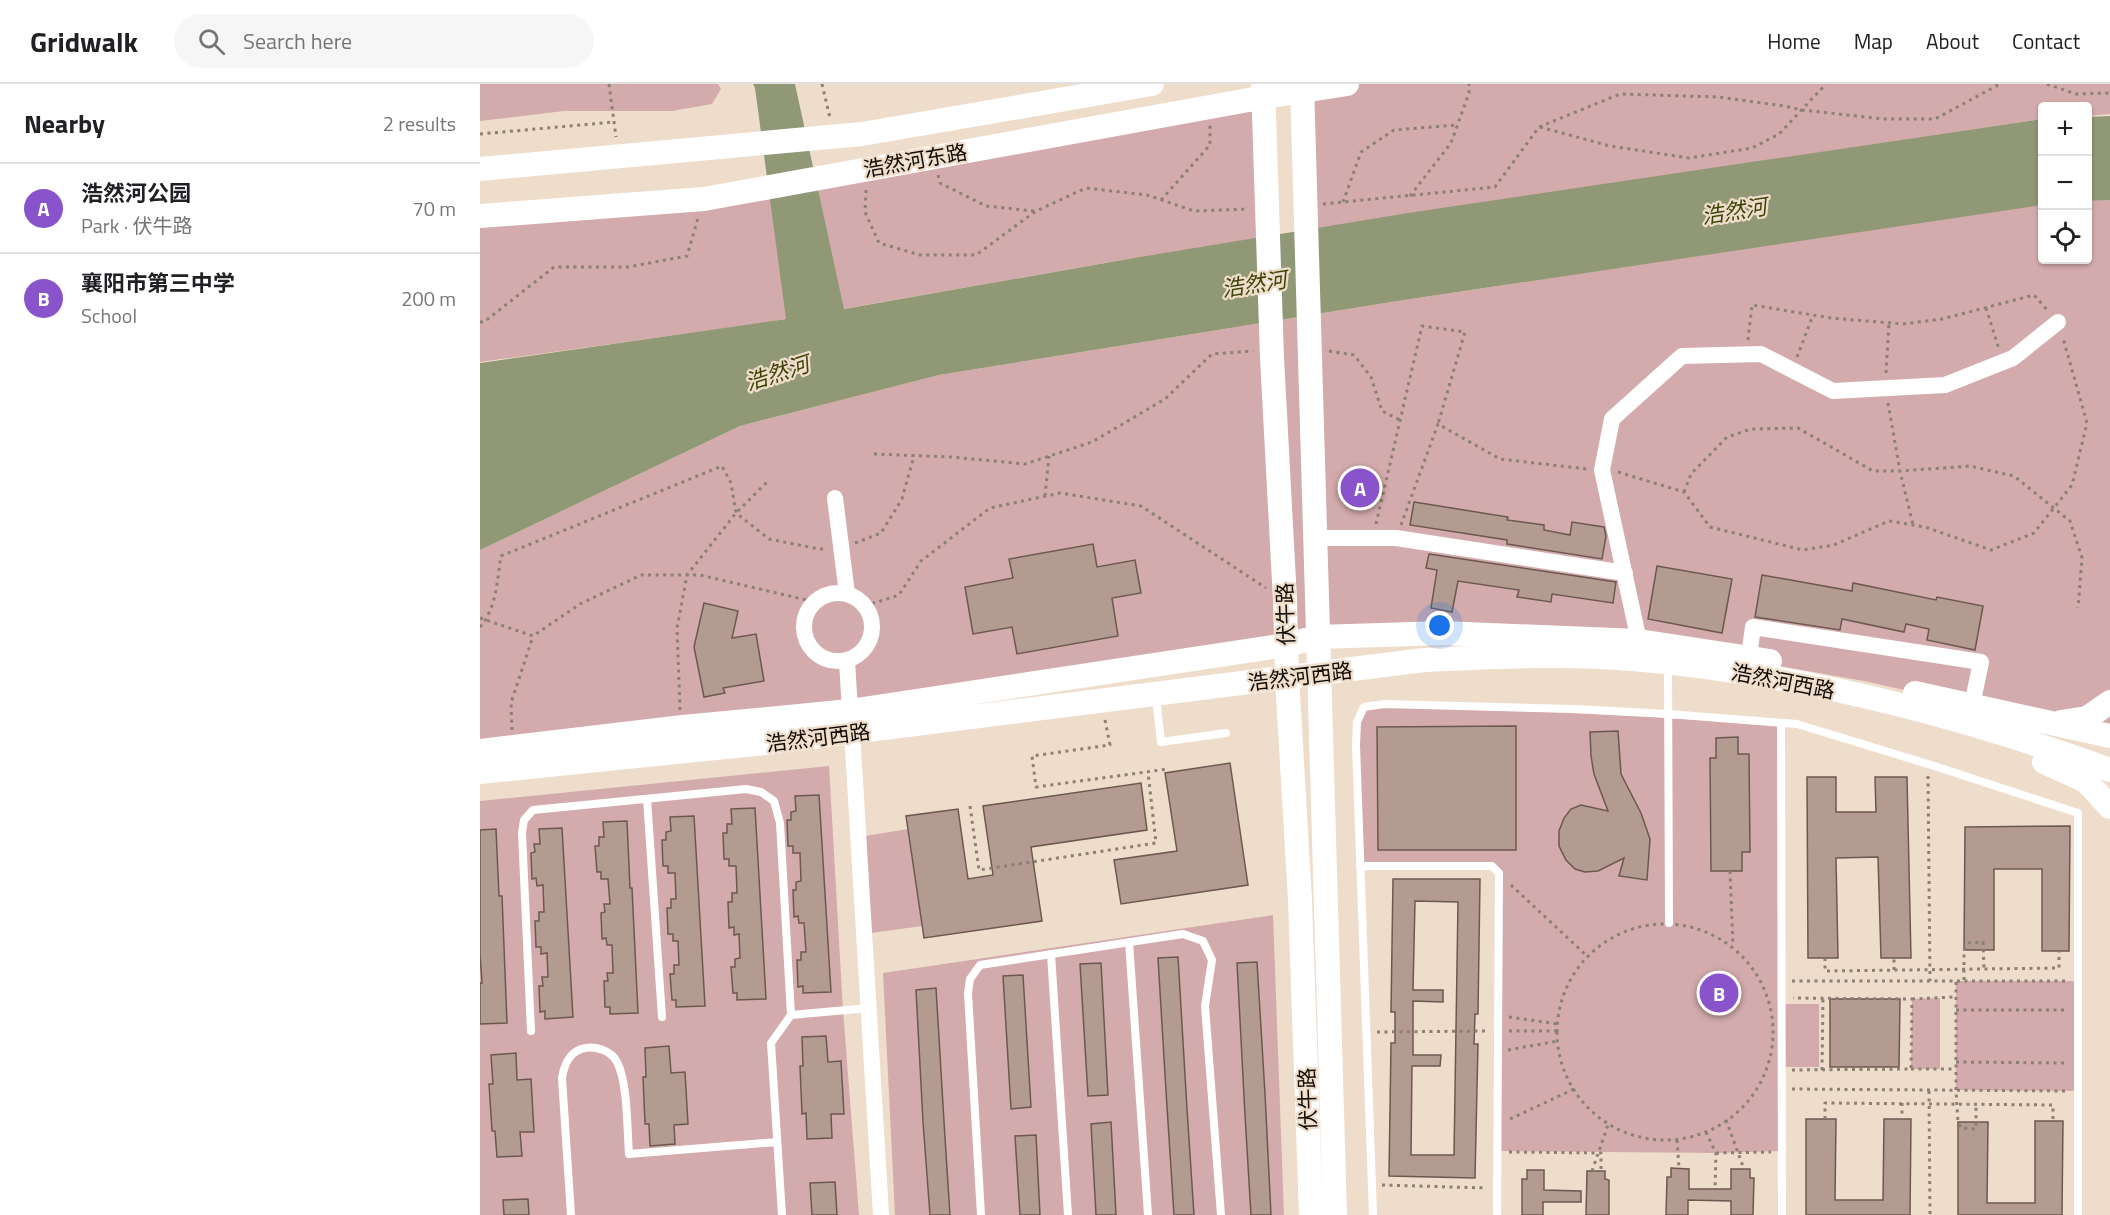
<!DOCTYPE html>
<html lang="en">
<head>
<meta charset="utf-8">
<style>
	body { margin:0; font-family:"Titillium Web","Noto Sans SC",sans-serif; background:#f6f6f6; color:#202124 }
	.controls { position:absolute; right:18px; top:18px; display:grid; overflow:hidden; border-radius:6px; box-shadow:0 2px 4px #0004 }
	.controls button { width:54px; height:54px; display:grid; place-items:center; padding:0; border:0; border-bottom:2px solid #e0e0e0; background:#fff; color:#202124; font:30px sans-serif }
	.you { position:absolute; left:960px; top:542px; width:21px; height:21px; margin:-15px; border:4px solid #fff; border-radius:50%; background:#1a73e8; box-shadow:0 0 0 9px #1a73e833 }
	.badge { display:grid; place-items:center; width:39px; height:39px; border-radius:50%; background:#8853cb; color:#fff; font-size:20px; font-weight:700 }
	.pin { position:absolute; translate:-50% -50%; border:3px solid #fff; box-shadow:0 2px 6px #0006 }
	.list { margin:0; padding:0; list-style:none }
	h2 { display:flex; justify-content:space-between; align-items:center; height:78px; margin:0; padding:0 24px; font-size:26px }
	h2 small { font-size:20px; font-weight:400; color:#757577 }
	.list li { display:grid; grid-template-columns:39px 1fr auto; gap:18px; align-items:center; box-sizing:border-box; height:90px; padding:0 24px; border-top:2px solid #e0e0e0 }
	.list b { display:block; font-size:22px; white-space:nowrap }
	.list p { margin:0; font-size:20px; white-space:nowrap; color:#757577 }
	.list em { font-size:20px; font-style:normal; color:#757577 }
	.icon { flex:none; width:33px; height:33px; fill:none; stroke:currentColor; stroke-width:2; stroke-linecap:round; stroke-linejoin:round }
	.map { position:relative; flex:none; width:1630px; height:1131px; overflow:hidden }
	header { display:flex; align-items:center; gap:36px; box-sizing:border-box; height:84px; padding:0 30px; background:#fff; border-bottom:2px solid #e0e0e0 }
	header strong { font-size:28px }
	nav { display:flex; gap:33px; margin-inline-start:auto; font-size:21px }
	.search { width:420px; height:54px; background:#f6f6f6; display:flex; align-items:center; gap:15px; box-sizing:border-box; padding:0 21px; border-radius:33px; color:#757577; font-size:22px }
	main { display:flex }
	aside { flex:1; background:#fff }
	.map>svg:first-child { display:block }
	.green { fill:#d3abac }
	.water { fill:#919875 }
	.building { fill:#b39b92; stroke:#6d584f; stroke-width:1.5; fill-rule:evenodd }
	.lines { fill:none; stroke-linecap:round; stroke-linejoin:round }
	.path { stroke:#8c7f73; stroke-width:3; stroke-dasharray:3 4.5; stroke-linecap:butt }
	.lane { stroke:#fff; stroke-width:8 }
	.street { stroke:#fff; stroke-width:16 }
	.secondary { stroke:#fff; stroke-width:24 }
	.labels { text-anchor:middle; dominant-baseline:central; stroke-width:4.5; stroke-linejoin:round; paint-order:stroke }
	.street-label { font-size:21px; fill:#100b05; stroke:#efddcb }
	.water-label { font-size:22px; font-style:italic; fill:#3d4407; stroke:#efddcb }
</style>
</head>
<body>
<header>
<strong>Gridwalk</strong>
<div class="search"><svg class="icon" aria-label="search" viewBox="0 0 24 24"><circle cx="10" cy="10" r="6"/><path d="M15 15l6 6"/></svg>Search here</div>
<nav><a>Home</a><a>Map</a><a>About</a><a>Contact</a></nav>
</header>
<main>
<aside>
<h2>Nearby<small>2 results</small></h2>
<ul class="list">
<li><span class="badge">A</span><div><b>浩然河公园</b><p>Park · 伏牛路</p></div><em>70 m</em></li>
<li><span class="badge">B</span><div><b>襄阳市第三中学</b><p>School</p></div><em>200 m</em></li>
</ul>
</aside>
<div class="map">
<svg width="1630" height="1131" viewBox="0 0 1630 1131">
	<rect width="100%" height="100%" fill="#efddcb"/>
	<!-- green -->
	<path class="green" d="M 0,0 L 238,0 L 241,5 L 232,20 L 192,27 L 84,27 L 0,37 Z
		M 867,0 L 1630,0 L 1630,30 L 1608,32 L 1608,22 L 1562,22 L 1562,35 L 827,146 L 823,7 Z
		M 785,13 L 789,156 L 648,175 L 282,239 L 0,278 L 0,130 L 224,115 Z
		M 1630,116 L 1630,652 L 1384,597 L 1159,557 L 962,549 L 0,667 L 0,466 L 260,342 L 459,291 L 924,216 L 1542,123 L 1562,121 L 1562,176 L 1608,176 L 1608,117 Z
		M 904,620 L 1301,639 L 1302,920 L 1339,920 L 1339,983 L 1302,983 L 1302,1067 L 1236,1069 L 1017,1067 L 1019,789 L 1012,782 L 880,782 L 876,661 L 884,623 Z
		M 349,682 L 363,926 L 379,1131 L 0,1131 L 0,717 Z
		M 428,745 L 442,842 L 384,850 L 379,753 Z
		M 793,831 L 804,1131 L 415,1131 L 403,889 Z
		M 1476,897 L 1598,897 L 1598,1007 L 1476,1006 Z
		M 1460,914 L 1460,985 L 1431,985 L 1432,915 Z"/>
	<!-- water -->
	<path class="water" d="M 273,0 L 315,0 L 364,225 L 648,175 L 928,129 L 1562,35 L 1562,121 L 924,216 L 459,291 L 260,342 L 0,466 L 0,279 L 306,235 L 275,4 Z
		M 1630,32 L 1630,116 L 1608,117 L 1608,33 Z"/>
	<!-- building -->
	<path class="building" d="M 934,418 L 1028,433 L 1027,436 L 1064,441 L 1064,446 L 1090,451 L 1092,438 L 1124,443 L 1126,452 L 1122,475 L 1027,460 L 1027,456 L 930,441 Z
		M 613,460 L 617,483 L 655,476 L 661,509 L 632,514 L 638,552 L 537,570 L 532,543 L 493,550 L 485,503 L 533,494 L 529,475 Z
		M 949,470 L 1136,498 L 1133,519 L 1072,510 L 1071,518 L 1037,513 L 1039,506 L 978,497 L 972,528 L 951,524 L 957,486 L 946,484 Z
		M 1177,482 L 1252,495 L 1242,549 L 1168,535 Z
		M 1282,491 L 1372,507 L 1373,499 L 1456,516 L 1457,513 L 1503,522 L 1495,566 L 1447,556 L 1449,545 L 1426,540 L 1424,548 L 1362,535 L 1360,546 L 1275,533 Z
		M 224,519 L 258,527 L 252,554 L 276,550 L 284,597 L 243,604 L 245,609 L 224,613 L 214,563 Z
		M 1036,642 L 1036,766 L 898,766 L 897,643 Z
		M 1138,647 L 1141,690 L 1161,729 L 1170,755 L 1167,796 L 1139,792 L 1144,774 L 1118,787 L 1105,788 L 1095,785 L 1086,776 L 1079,762 L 1079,747 L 1084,734 L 1091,725 L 1101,721 L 1128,727 L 1114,690 L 1111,672 L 1110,648 Z
		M 1258,653 L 1258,670 L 1269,670 L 1270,768 L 1262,768 L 1262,787 L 1231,787 L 1230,674 L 1236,674 L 1236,654 Z
		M 750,679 L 768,801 L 641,820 L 634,776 L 697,767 L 685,689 Z
		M 1327,693 L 1356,693 L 1356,728 L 1396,728 L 1395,693 L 1427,693 L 1431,874 L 1401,874 L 1398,773 L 1356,774 L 1358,874 L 1328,874 Z
		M 661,699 L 667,746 L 551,763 L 562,837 L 444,854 L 426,732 L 478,725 L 488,795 L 513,791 L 503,722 Z
		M 339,711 L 351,908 L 323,909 L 323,902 L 318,903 L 317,876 L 321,876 L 321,868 L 326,868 L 324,839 L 319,839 L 318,832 L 314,833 L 313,806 L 316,806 L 316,798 L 321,797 L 320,769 L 313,769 L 313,762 L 308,762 L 307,736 L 311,736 L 311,728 L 316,727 L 315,712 Z
		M 275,724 L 286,915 L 257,916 L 257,909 L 253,909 L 251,883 L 255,883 L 255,875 L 260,874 L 259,850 L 254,851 L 254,843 L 249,844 L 248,818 L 252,818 L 252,809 L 257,809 L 256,782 L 249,782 L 249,775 L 244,775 L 243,749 L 247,749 L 247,740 L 252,740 L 251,725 Z
		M 214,732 L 225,922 L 196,923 L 196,916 L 192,916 L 190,890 L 194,890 L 194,881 L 199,881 L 198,857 L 193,857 L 193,850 L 188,850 L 187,824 L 191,824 L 191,815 L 196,815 L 195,789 L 188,789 L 188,782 L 183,782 L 182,756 L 186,756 L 186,748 L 191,747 L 190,733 Z
		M 147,737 L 150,804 L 152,804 L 158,929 L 130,930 L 130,923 L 125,923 L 124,897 L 128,897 L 127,889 L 133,889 L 132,861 L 127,861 L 126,854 L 122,855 L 121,829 L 125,828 L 124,820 L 130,820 L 128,795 L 121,795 L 121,788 L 117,788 L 115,762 L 119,762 L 119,753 L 124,753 L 123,738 Z
		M 1590,742 L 1589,867 L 1562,867 L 1562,785 L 1514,785 L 1514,866 L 1484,866 L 1485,743 Z
		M 82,744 L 93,933 L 65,935 L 65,927 L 60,928 L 59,902 L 63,902 L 62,893 L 68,893 L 67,869 L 61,870 L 61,863 L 56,863 L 55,837 L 59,837 L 59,828 L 64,828 L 63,801 L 57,802 L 56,794 L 52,795 L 51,769 L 55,768 L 54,760 L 60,760 L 59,745 Z
		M 16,745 L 19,812 L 22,812 L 27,939 L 0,940 L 0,899 L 2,899 L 0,870 L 0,746 Z
		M 913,795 L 1000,795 L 998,930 L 995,930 L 994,960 L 998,960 L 995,1094 L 909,1092 L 911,959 L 915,959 L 915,928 L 911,928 ZM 935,817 L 978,818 L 974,1071 L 931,1071 L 932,982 L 960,982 L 961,971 L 933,971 L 933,917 L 963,918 L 963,906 L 933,906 Z
		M 698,873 L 707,1025 L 714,1131 L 694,1131 L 686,1007 L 678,874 Z
		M 777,878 L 785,1010 L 791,1131 L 771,1131 L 765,1031 L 757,879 Z
		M 621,879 L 628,1011 L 608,1012 L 600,880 Z
		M 543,891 L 551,1023 L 531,1025 L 523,892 Z
		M 456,904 L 465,1054 L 470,1131 L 450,1131 L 443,1038 L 436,906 Z
		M 1350,915 L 1420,915 L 1419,983 L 1350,983 Z
		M 346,952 L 348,978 L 361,977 L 364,1030 L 351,1030 L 352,1054 L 327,1055 L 326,1029 L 322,1030 L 320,982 L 323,982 L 322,953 Z
		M 189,962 L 191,989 L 205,988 L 208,1040 L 194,1041 L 195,1060 L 170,1062 L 169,1040 L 165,1040 L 163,993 L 166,993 L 165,964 Z
		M 36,969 L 37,996 L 51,995 L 54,1048 L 40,1048 L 42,1072 L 17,1073 L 15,1047 L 12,1047 L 9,1000 L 13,1000 L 11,971 Z
		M 1326,1035 L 1356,1035 L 1355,1116 L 1403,1116 L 1404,1035 L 1431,1035 L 1430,1131 L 1326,1131 Z
		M 1555,1037 L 1583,1037 L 1582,1131 L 1478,1131 L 1478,1038 L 1508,1038 L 1507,1119 L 1555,1119 Z
		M 631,1038 L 636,1131 L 616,1131 L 611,1040 Z
		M 556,1051 L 560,1131 L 540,1131 L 535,1052 Z
		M 1191,1084 L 1209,1085 L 1209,1105 L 1251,1105 L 1251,1085 L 1270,1085 L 1270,1094 L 1274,1094 L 1273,1131 L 1251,1131 L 1251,1117 L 1208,1116 L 1208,1131 L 1186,1131 L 1187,1093 L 1191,1093 Z
		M 1047,1086 L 1064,1086 L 1064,1106 L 1101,1107 L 1101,1118 L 1063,1118 L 1063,1131 L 1042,1131 L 1042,1095 L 1047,1095 Z
		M 1107,1087 L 1125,1087 L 1125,1095 L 1129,1096 L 1129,1131 L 1106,1131 Z
		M 355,1098 L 357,1131 L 332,1131 L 330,1099 Z
		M 48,1115 L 49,1131 L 24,1131 L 23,1116 Z"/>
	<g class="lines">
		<!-- path -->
		<path class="path" d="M 129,0 L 136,53
			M 342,0 L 350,34
			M 1567,0 L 1596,10 L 1630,9
			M 1060,43 L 1130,62 L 1209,74 L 1272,64 L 1299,50 L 1346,0
			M 0,50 L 134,38
			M 458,91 L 460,99 L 506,122 L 554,127
			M 386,106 L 385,128 L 399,159 L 440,171 L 496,171 L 556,127 L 606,104 L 667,111 L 714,127 L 768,125
			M 930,112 L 971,59 L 989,9 L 989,0
			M 681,116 L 730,61 L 730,41
			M 863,118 L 881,68 L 914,46 L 977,41
			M 843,120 L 1015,103 L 1059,43 L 1140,10 L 1238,13 L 1304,22 L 1322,26 L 1404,35 L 1455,35 L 1520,0
			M 1506,224 L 1519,265
			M 0,238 L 4,238 L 74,183 L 148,183 L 207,172 L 218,134
			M 1268,256 L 1272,221 L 1351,234 L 1423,240 L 1462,235 L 1554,211 L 1569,228
			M 849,267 L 874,271 L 891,293 L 902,327 L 920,336
			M 1317,273 L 1333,231
			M 1406,289 L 1409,239
			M 1408,319 L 1420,387 L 1433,441
			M 394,370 L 471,373 L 545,380 L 612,358 L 685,315 L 732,270 L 773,267
			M 1138,388 L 1204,408 L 1230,443 L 1323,466 L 1354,461 L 1409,437 L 1445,443 L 1511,466 L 1554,449 L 1592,401 L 1607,339 L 1583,254
			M 1204,408 L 1211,390 L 1247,353 L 1271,345 L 1318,344 L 1393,387 L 1420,387 L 1490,382 L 1534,392 L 1590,437 L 1602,474 L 1598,524
			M 565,412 L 569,372
			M 896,440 L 942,242 L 985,248 L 958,340
			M 921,441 L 958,340 L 1020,375 L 1107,385
			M 375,459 L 401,449 L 422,415 L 434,372
			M 385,522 L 419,511 L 441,477 L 510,424 L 580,409 L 661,422 L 786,504
			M 0,534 L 53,552 L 100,520 L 161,491 L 220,491 L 335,518
			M 0,543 C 17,524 17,495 21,472 L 242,382 L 251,399 L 256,429 L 289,455 L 339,465 L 346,465
			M 200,626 L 197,544 L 207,491 L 256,429 L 289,396
			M 625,636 L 630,661 L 552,672 L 556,703 L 688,685
			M 32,646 L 31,619 L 53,552
			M 1448,692 L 1450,897
			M 490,722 L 499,786 L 676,759 L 668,688
			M 1250,787 L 1253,862
			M 1031,801 L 1107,872
			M1077 948a108 108 0 1 1 216 0a108 108 0 1 1-216 0Z
			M 1345,874 L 1345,887 L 1579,884 L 1579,867
			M 1414,886 L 1414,874
			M 1484,896 L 1484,866 L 1489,859 L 1503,858 L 1504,885
			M 1312,897 L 1587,897
			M 1476,898 L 1476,1006 L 1478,1038 L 1481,1044 L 1496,1045 L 1496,1020
			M 1432,915 L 1475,913
			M 1476,926 L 1588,926
			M 1029,933 L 1078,940
			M 1029,947 L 1076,947
			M 897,948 L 1007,947
			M 1028,966 L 1078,957
			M 1476,978 L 1588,979
			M 1431,985 L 1476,985
			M 1312,986 L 1431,985 L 1432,915 L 1313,914
			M 1342,986 L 1343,914
			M 1312,1005 L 1588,1007
			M 1449,1007 L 1450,1131
			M 1422,1019 L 1422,1035
			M 1030,1035 L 1094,1005
			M 1345,1035 L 1345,1019 L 1573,1021 L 1573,1038
			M 1246,1036 L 1264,1085
			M 1226,1048 L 1236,1069 L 1235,1105
			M 1197,1056 L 1199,1084
			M 1029,1068 L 1121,1069 L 1121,1087
			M 1236,1069 L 1291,1068
			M 1112,1087 L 1128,1041
			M 902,1101 L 1007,1104"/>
		<!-- lane -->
		<path class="lane" d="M 1188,581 L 1189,839
			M 676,613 L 681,658 L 746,649
			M 1301,639 L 1302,1131
			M 167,715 L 182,933
			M 880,782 L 1012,782 L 1019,789 L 1017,1131
			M 649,858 L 668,1131
			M 571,870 L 588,1131
			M 51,947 L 42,749 L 44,736 L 53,726 L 266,705 L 281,708 L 294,717 L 300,739 L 311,931 L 389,924
			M 91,1131 L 82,994 C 84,982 88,970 101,965 C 114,961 131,966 137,978 C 148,999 147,1046 149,1070 L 297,1058
			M 302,1131 L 291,959 L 311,931
			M 501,1131 L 488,909 L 490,895 L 500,881 L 703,850 L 723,857 L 732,876 L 725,922 L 741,1131
			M 893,1131 L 876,661 L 877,638 L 884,623 L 904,620 L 1094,625 L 1188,630 L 1317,640 L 1448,680 L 1598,729 L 1598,1131"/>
		<!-- street -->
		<path class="street" d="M 355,414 L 367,510
			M 836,454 L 916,454 L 1145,489
			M324 543a34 34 0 1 1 68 0a34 34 0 1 1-68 0Z
			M 1159,557 L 1122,386 L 1132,335 L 1202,272 L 1281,270 L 1353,307 L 1465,301 L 1533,274 L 1578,238
			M 1269,572 L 1273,543 L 1501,578 L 1492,621
			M 367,577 L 370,627
			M 372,648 L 401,1131"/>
		<!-- secondary -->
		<path class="secondary" d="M 783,0 L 792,274 L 805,516 L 807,594 L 820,816 L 831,1131
			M 822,0 L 855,1131
			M 0,85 L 382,50 L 672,0
			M 0,132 L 224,115 L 785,13 L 867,0
			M 1435,609 L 1630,652
			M 1581,638 L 1607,634 L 1630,618
			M 0,667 L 203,643 L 370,627 L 806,561 L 838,553 L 962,549 L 1159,557 L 1290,577
			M 1564,678 L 1606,697 L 1630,723
			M 0,688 L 285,659 L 944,576 C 1012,573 1085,569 1153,575 C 1316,589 1477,630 1630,686"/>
	</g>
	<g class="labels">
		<!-- street labels -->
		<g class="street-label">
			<text transform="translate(435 76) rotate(-10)">浩然河东路</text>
			<text transform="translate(805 530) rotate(-92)">伏牛路</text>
			<text transform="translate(820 592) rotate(-7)">浩然河西路</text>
			<text transform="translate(1303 597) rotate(11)">浩然河西路</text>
			<text transform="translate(338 653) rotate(-7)">浩然河西路</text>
			<text transform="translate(827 1015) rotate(-92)">伏牛路</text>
		</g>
		<!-- water labels -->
		<g class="water-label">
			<text transform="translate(1254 127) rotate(-9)">浩然河</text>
			<text transform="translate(774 200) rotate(-9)">浩然河</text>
			<text transform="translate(297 289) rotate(-18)">浩然河</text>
		</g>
	</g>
</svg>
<div class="controls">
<button>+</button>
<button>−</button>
<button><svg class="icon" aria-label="locate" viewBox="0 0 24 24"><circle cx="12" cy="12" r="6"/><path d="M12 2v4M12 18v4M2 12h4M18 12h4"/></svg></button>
</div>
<div class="you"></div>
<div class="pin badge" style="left:880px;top:404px">A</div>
<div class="pin badge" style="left:1239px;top:909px">B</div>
</div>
</main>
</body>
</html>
